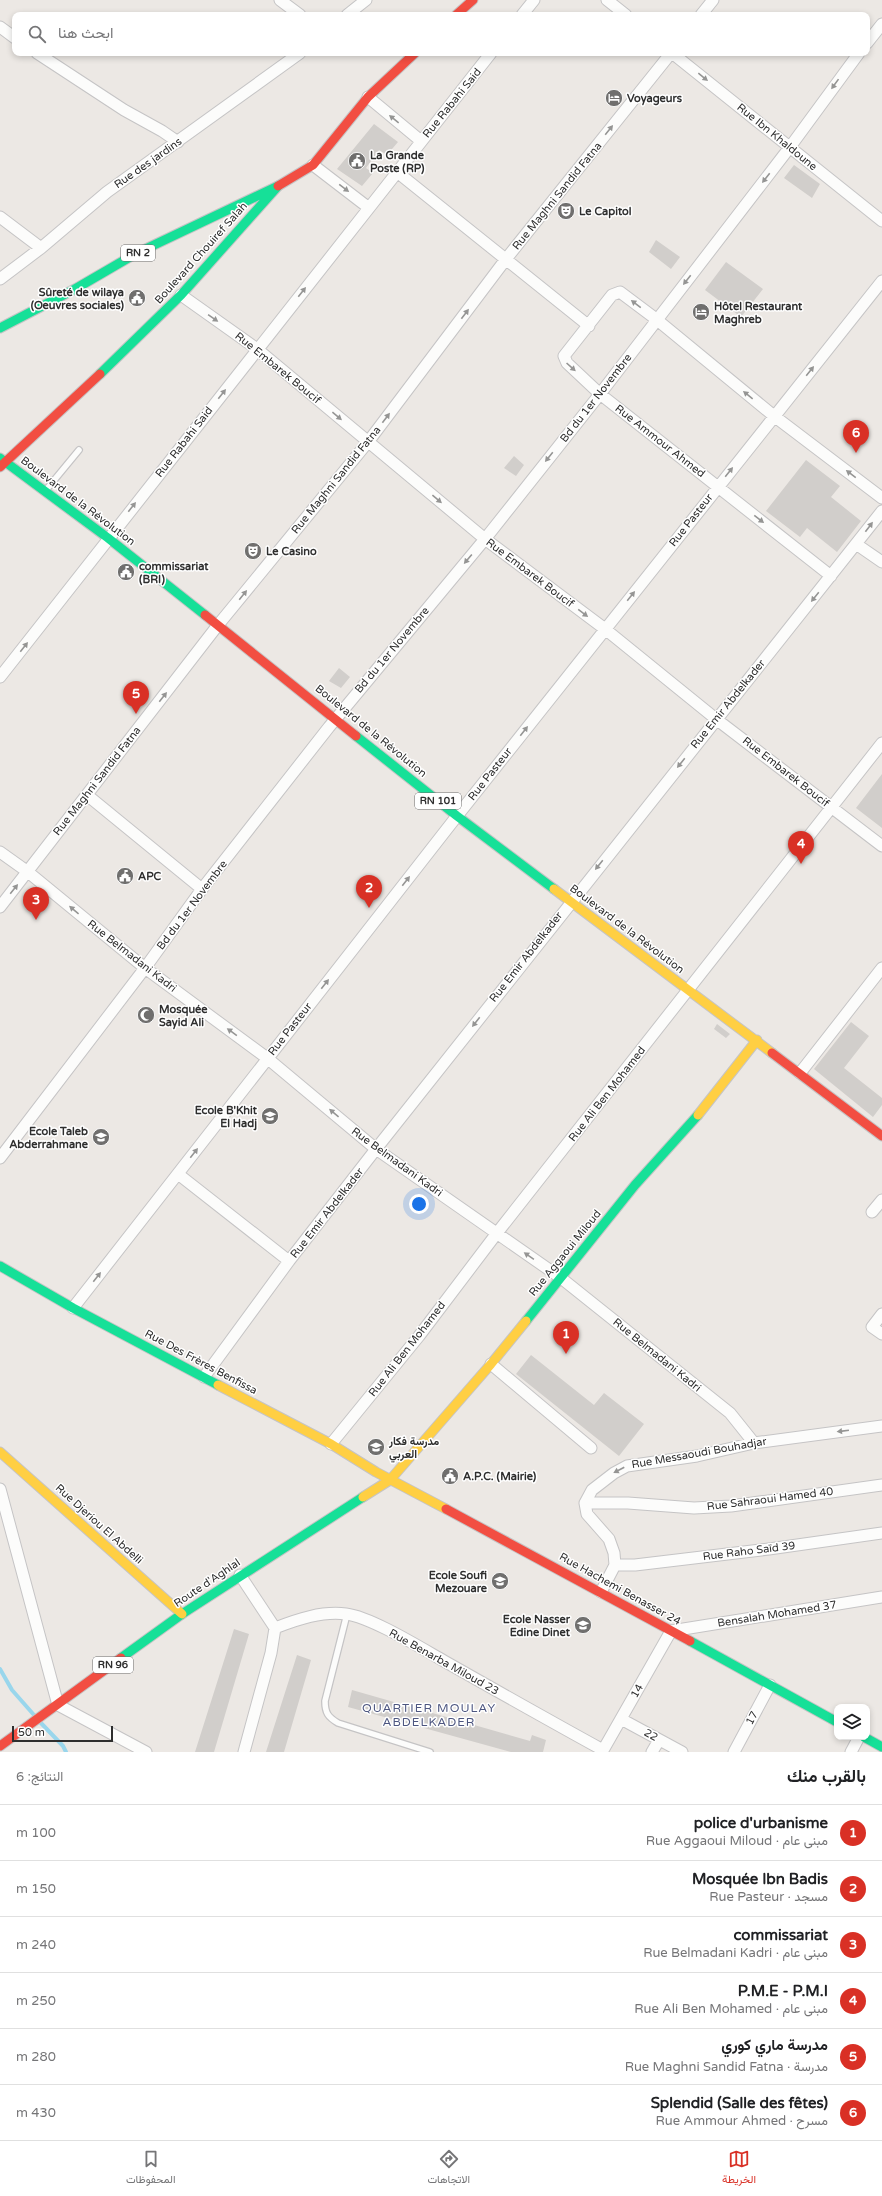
<!DOCTYPE html>
<html lang="ar">
<head>
<meta charset="utf-8">
<style>
	body { margin:0; font-family:"Varela Round",Vazirmatn,sans-serif; background:#f2f2f2; color:#202124; direction:rtl }
	.controls { position:absolute; right:12px; bottom:12px; display:grid; overflow:hidden; border-radius:8px; box-shadow:0 2px 6px #0003 }
	.controls button { width:36px; height:36px; display:grid; place-items:center; padding:0; border:0; border-bottom:1px solid #e0e0e0; background:#fff; color:#202124; font:20px sans-serif }
	.scale { position:absolute; left:12px; bottom:10px; width:101px; box-sizing:border-box; padding-left:4px; border:2px solid #2e2e2e; border-top:0; font-size:11px; line-height:14px; white-space:nowrap; color:#2e2e2e; -webkit-text-stroke:3px #fff; paint-order:stroke }
	.you { position:absolute; left:419px; top:1204px; width:14px; height:14px; margin:-10px; border:3px solid #fff; border-radius:50%; background:#1a73e8; box-shadow:0 0 0 6px #1a73e833 }
	.badge { display:grid; place-items:center; width:26px; height:26px; border-radius:50%; background:#d93025; color:#fff; font-size:13px; font-weight:700 }
	.pin { position:absolute; translate:-50% -33px; filter:drop-shadow(0 1px 2px #0008) }
	.pin::after { content:''; position:absolute; top:21px; width:14px; height:12px; background:inherit; clip-path:polygon(0 0,100% 0,50% 100%) }
	.list { margin:0; padding:0; list-style:none }
	h2 { display:flex; justify-content:space-between; align-items:center; height:52px; margin:0; padding:0 16px; font-size:17px }
	h2 small { font-size:13px; font-weight:400; color:#757577 }
	.list li { display:grid; grid-template-columns:26px 1fr auto; gap:12px; align-items:center; box-sizing:border-box; height:56px; padding:0 16px; border-top:1px solid #e0e0e0 }
	.list b { display:block; font-size:15px; white-space:nowrap }
	.list p { margin:0; font-size:13px; white-space:nowrap; color:#757577 }
	.list em { font-size:13px; font-style:normal; color:#757577 }
	.icon { flex:none; width:22px; height:22px; fill:none; stroke:currentColor; stroke-width:2; stroke-linecap:round; stroke-linejoin:round }
	.map { position:relative; flex:none; width:882px; height:1752px; overflow:hidden; direction:ltr }
	.search { position:absolute; background:#fff; box-shadow:0 2px 6px #0003; left:12px; right:12px; top:12px; height:44px; display:flex; align-items:center; gap:10px; box-sizing:border-box; padding:0 14px; border-radius:8px; color:#757577; font-size:15px }
	.sheet { height:388px; background:#fff }
	nav { display:flex; justify-content:space-around; align-items:center; box-sizing:border-box; height:56px; border-top:1px solid #e0e0e0; background:#fff; font-size:11px; color:#757577 }
	nav a { display:grid; justify-items:center; gap:2px }
	nav .on { color:#d93025 }
	.map>svg:first-child { display:block }
	.lines { fill:none; stroke-linecap:round; stroke-linejoin:round }
	.stream { stroke:#99d6ec; stroke-width:4 }
	.building { fill:#d1cecb }
	.lane-casing { stroke:#c5c4c5; stroke-width:8 }
	.street-casing { stroke:#c5c4c5; stroke-width:13 }
	.fast-casing { stroke:#c5c4c5; stroke-width:11 }
	.slow-casing { stroke:#c5c4c5; stroke-width:11 }
	.jam-casing { stroke:#c5c4c5; stroke-width:11 }
	.lane { stroke:#fcfcfb; stroke-width:5.5 }
	.street { stroke:#fcfcfb; stroke-width:11 }
	.fast { stroke:#16e098; stroke-width:9 }
	.slow { stroke:#ffcf43; stroke-width:9 }
	.jam { stroke:#f24e42; stroke-width:9 }
	.oneway { fill:#959594 }
	.labels { text-anchor:middle; dominant-baseline:central; stroke-width:3; stroke-linejoin:round; paint-order:stroke }
	.shield { fill:#fff; stroke:#6d6d6d; stroke-width:1 }
	.shield-label { font-size:10px; font-weight:bold; fill:#2e2e2e }
	.poi-label { font-size:11px; font-weight:bold; fill:#2e2e2e; stroke:#fff; text-anchor:start }
	.street-label { font-size:11px; fill:#2e2e2e; stroke:#fff }
	.neighbourhood-label { font-size:12px; letter-spacing:1px; fill:#4d5680; stroke:#fff }
</style>
</head>
<body>
<div class="map">
<svg width="882" height="1752" viewBox="0 0 882 1752">
	<rect width="100%" height="100%" fill="#ece8e4"/>
	<g class="lines">
		<!-- stream -->
		<path class="stream" d="M 0,1669 L 12,1690 L 34,1715
			M 40,1722 L 63,1746 L 66,1752"/>
	</g>
	<!-- building -->
	<path class="building" d="M 374,124 L 398,142 L 387,155 L 379,150 L 366,168 L 373,173 L 362,186 L 337,169 Z
		M 794,165 L 820,184 L 812,198 L 784,178 Z
		M 656,240 L 680,257 L 671,269 L 649,252 Z
		M 726,262 L 763,289 L 741,317 L 705,290 Z
		M 514,456 L 524,465 L 516,476 L 504,468 Z
		M 806,460 L 840,486 L 831,497 L 861,521 L 837,552 L 807,528 L 800,537 L 766,511 Z
		M 339,668 L 350,677 L 341,688 L 329,681 Z
		M 882,774 L 882,828 L 856,808 Z
		M 851,1022 L 869,1036 L 844,1068 L 882,1098 L 882,1105 L 873,1117 L 814,1069 Z
		M 717,1024 L 730,1034 L 726,1038 L 714,1029 Z
		M 531,1355 L 594,1405 L 604,1393 L 644,1424 L 619,1456 L 516,1374 Z
		M 234,1629 L 249,1634 L 214,1752 L 195,1752 Z
		M 297,1655 L 311,1660 L 284,1752 L 266,1752 Z
		M 352,1690 L 530,1741 L 532,1735 L 546,1740 L 543,1752 L 511,1752 L 348,1707 Z"/>
	<g class="lines">
		<defs>
			<path id="lane" d="M 46,490 L 79,450
				M 347,1614 L 325,1701 C 325,1713 328,1717 338,1723 L 430,1752"/>
			<path id="street" d="M 280,0 L 300,15
				M 607,0 L 626,15
				M 347,15 L 366,0
				M 522,15 L 534,0
				M 701,15 L 713,0
				M 0,27 L 15,38
				M 867,43 L 882,24
				M 37,53 L 124,110 L 162,131 L 178,142
				M 672,53 L 882,221
				M 368,97 L 421,141
				M 313,165 L 369,208 L 491,53
				M 397,172 L 589,326
				M 0,217 L 41,248
				M 0,279 L 41,248 L 107,192 L 300,53
				M 181,295 L 257,349 L 485,539 L 605,629 L 716,719 L 882,846
				M 856,544 L 882,562
				M 831,576 L 600,394 L 567,363 L 564,356 L 612,295 L 620,292 L 656,319 L 774,416 L 882,498
				M 0,677 L 369,208
				M 87,795 L 202,889
				M 0,852 L 28,872 L 145,968 L 267,1058 L 376,1149 L 561,1278 L 730,1413 L 754,1443
				M 0,907 L 218,625 L 368,442 L 506,259 L 671,53
				M 800,1073 L 882,968
				M 0,1158 L 145,968 L 202,889 L 329,727 L 485,539 L 600,394 L 790,147 L 859,53
				M 178,1174 L 289,1261
				M 872,1212 L 882,1200
				M 73,1308 L 457,816 L 882,281
				M 882,1314 L 872,1327 L 882,1334
				M 491,1364 L 591,1448
				M 204,1377 L 289,1261 L 376,1149 L 882,511
				M 331,1444 L 419,1336 L 497,1233 L 882,743
				M 0,1489 L 58,1705 L 146,1752
				M 585,1503 L 628,1503 L 694,1508 L 731,1506 L 882,1485
				M 615,1565 L 635,1565 L 769,1549 L 882,1533
				M 240,1575 L 275,1628 L 271,1653 L 244,1752
				M 601,1592 L 615,1565 L 614,1553 L 609,1539 L 587,1514 L 585,1503 L 592,1490 L 614,1473 L 627,1466 L 697,1456 L 754,1443 L 882,1426
				M 275,1628 C 298,1619 322,1611 346,1614 C 371,1617 421,1648 444,1661 C 497,1691 550,1721 603,1750
				M 621,1719 L 682,1752
				M 602,1752 L 671,1631 L 882,1597
				M 652,1752 L 659,1740
				M 734,1752 L 770,1685
				M 851,1752 L 859,1737"/>
			<path id="fast" d="M 0,328 L 75,289 L 135,254 L 278,186
				M 100,374 L 181,295 L 278,186
				M 0,458 L 108,538 L 205,615
				M 356,736 L 457,816 L 554,889
				M 0,1266 L 73,1308 L 218,1385
				M 526,1321 L 635,1185 L 698,1115
				M 690,1641 L 837,1722
				M 121,1658 L 182,1614 L 363,1497
				M 864,1737 L 882,1747"/>
			<path id="slow" d="M 554,889 L 772,1053
				M 698,1115 L 757,1040
				M 218,1385 L 331,1444 L 376,1472 L 446,1509
				M 0,1452 L 182,1614
				M 363,1497 L 390,1480 L 491,1364 L 526,1321"/>
			<path id="jam" d="M 456,15 L 473,0
				M 278,186 L 313,165 L 368,97 L 415,53
				M 0,467 L 100,374
				M 205,615 L 356,736
				M 772,1053 L 882,1136
				M 446,1509 L 690,1641
				M 0,1746 L 121,1658"/>
		</defs>
		<!-- lane casing -->
		<use href="#lane" class="lane-casing"/>
		<!-- street casing -->
		<use href="#street" class="street-casing"/>
		<!-- fast casing -->
		<use href="#fast" class="fast-casing"/>
		<!-- slow casing -->
		<use href="#slow" class="slow-casing"/>
		<!-- jam casing -->
		<use href="#jam" class="jam-casing"/>
		<!-- lane -->
		<use href="#lane" class="lane"/>
		<!-- street -->
		<use href="#street" class="street"/>
		<!-- fast -->
		<use href="#fast" class="fast"/>
		<!-- slow -->
		<use href="#slow" class="slow"/>
		<!-- jam -->
		<use href="#jam" class="jam"/>
	</g>
	<!-- one-way arrows -->
	<defs><path id="oneway-solid" d="M-6-.8H1V-3.2L6.5 0L1 3.2V.8H-6Z"/></defs>
	<g class="oneway">
		<use href="#oneway-solid" transform="translate(703 77) rotate(39)"/>
		<use href="#oneway-solid" transform="translate(835 84) rotate(126)"/>
		<use href="#oneway-solid" transform="translate(394 119) rotate(-141)"/>
		<use href="#oneway-solid" transform="translate(609 130) rotate(-51)"/>
		<use href="#oneway-solid" transform="translate(766 178) rotate(128)"/>
		<use href="#oneway-solid" transform="translate(344 188) rotate(37)"/>
		<use href="#oneway-solid" transform="translate(687 280) rotate(128)"/>
		<use href="#oneway-solid" transform="translate(302 292) rotate(-52)"/>
		<use href="#oneway-solid" transform="translate(636 304) rotate(-143)"/>
		<use href="#oneway-solid" transform="translate(465 314) rotate(-53)"/>
		<use href="#oneway-solid" transform="translate(213 318) rotate(35)"/>
		<use href="#oneway-solid" transform="translate(571 367) rotate(42)"/>
		<use href="#oneway-solid" transform="translate(810 371) rotate(-51)"/>
		<use href="#oneway-solid" transform="translate(222 394) rotate(-52)"/>
		<use href="#oneway-solid" transform="translate(748 395) rotate(-141)"/>
		<use href="#oneway-solid" transform="translate(337 416) rotate(40)"/>
		<use href="#oneway-solid" transform="translate(386 418) rotate(-53)"/>
		<use href="#oneway-solid" transform="translate(549 457) rotate(129)"/>
		<use href="#oneway-solid" transform="translate(729 472) rotate(-51)"/>
		<use href="#oneway-solid" transform="translate(851 474) rotate(-143)"/>
		<use href="#oneway-solid" transform="translate(437 499) rotate(40)"/>
		<use href="#oneway-solid" transform="translate(132 507) rotate(-52)"/>
		<use href="#oneway-solid" transform="translate(759 519) rotate(38)"/>
		<use href="#oneway-solid" transform="translate(869 527) rotate(-53)"/>
		<use href="#oneway-solid" transform="translate(468 559) rotate(130)"/>
		<use href="#oneway-solid" transform="translate(243 595) rotate(-51)"/>
		<use href="#oneway-solid" transform="translate(631 596) rotate(-51)"/>
		<use href="#oneway-solid" transform="translate(815 597) rotate(129)"/>
		<use href="#oneway-solid" transform="translate(583 613) rotate(37)"/>
		<use href="#oneway-solid" transform="translate(24 647) rotate(-52)"/>
		<use href="#oneway-solid" transform="translate(163 697) rotate(-52)"/>
		<use href="#oneway-solid" transform="translate(524 731) rotate(-52)"/>
		<use href="#oneway-solid" transform="translate(681 763) rotate(129)"/>
		<use href="#oneway-solid" transform="translate(599 865) rotate(129)"/>
		<use href="#oneway-solid" transform="translate(406 881) rotate(-52)"/>
		<use href="#oneway-solid" transform="translate(14 889) rotate(-51)"/>
		<use href="#oneway-solid" transform="translate(74 910) rotate(-140)"/>
		<use href="#oneway-solid" transform="translate(325 984) rotate(-52)"/>
		<use href="#oneway-solid" transform="translate(476 1022) rotate(128)"/>
		<use href="#oneway-solid" transform="translate(232 1032) rotate(-144)"/>
		<use href="#oneway-solid" transform="translate(334 1113) rotate(-140)"/>
		<use href="#oneway-solid" transform="translate(194 1153) rotate(-52)"/>
		<use href="#oneway-solid" transform="translate(529 1256) rotate(-145)"/>
		<use href="#oneway-solid" transform="translate(97 1277) rotate(-52)"/>
		<use href="#oneway-solid" transform="translate(843 1431) rotate(173)"/>
		<use href="#oneway-solid" transform="translate(619 1470) rotate(152)"/>
	</g>
	<!-- icons -->
	<defs>
		<symbol id="hotel-disc" viewBox="-11 -11 22 22"><circle r="9.5" fill="#706f6e" stroke="#fff"/><path d="M-6-4.5h1.5V1H6V5H4.5V3h-9V5H-6ZM-4 0a1.8 1.8 0 1 1 3.6 0ZM.5 0V-2.5h3Q6-2.5 6 0Z" fill="#fff"/></symbol>
		<symbol id="civic-disc" viewBox="-11 -11 22 22"><circle r="9.5" fill="#706f6e" stroke="#fff"/><path d="M-.6-6.5H3V-4.5H.6V-3L4-1V1h2V6H-6V1h2V-1L-.6-3ZM-1.2 2.5V6h2.4V2.5Z" fill="#fff"/></symbol>
		<symbol id="theatre-disc" viewBox="-11 -11 22 22"><circle r="9.5" fill="#706f6e" stroke="#fff"/><path d="M-5-5.5Q0-4 5-5.5V0Q5 5 0 6Q-5 5-5 0ZM-3.3-2.5H-1v1.5H-3.3ZM1-2.5H3.3v1.5H1ZM-2.8 1Q0 5.5 2.8 1Z" fill="#fff"/></symbol>
		<symbol id="mosque-disc" viewBox="-11 -11 22 22"><circle r="9.5" fill="#706f6e" stroke="#fff"/><path d="M3.5-4.9A6 6 0 1 0 3.5 4.9A5 5 0 1 1 3.5-4.9Z" fill="#fff"/></symbol>
		<symbol id="school-disc" viewBox="-11 -11 22 22"><circle r="9.5" fill="#706f6e" stroke="#fff"/><path d="M0-5L7-2L0 1L-7-2ZM-4 1L0 2.5L4 1V4Q0 6-4 4Z" fill="#fff"/></symbol>
	</defs>
	<g fill-rule="evenodd">
		<use href="#hotel-disc" x="604" y="88" width="20" height="20"/>
		<use href="#civic-disc" x="347" y="151" width="20" height="20"/>
		<use href="#theatre-disc" x="556" y="201" width="20" height="20"/>
		<use href="#civic-disc" x="127" y="288" width="20" height="20"/>
		<use href="#hotel-disc" x="691" y="302" width="20" height="20"/>
		<use href="#theatre-disc" x="243" y="541" width="20" height="20"/>
		<use href="#civic-disc" x="116" y="562" width="20" height="20"/>
		<use href="#civic-disc" x="115" y="866" width="20" height="20"/>
		<use href="#mosque-disc" x="136" y="1005" width="20" height="20"/>
		<use href="#school-disc" x="260" y="1106" width="20" height="20"/>
		<use href="#school-disc" x="91" y="1127" width="20" height="20"/>
		<use href="#school-disc" x="366" y="1437" width="20" height="20"/>
		<use href="#civic-disc" x="440" y="1466" width="20" height="20"/>
		<use href="#school-disc" x="490" y="1571" width="20" height="20"/>
		<use href="#school-disc" x="573" y="1615" width="20" height="20"/>
	</g>
	<g class="labels">
		<!-- shield labels -->
		<g class="shield">
			<rect x="121" y="245" width="34" height="16" rx="3"/>
			<rect x="415" y="793" width="46" height="16" rx="3"/>
			<rect x="93" y="1657" width="40" height="16" rx="3"/>
		</g>
		<g class="shield-label">
			<text x="138" y="253">RN 2</text>
			<text x="438" y="801">RN 101</text>
			<text x="113" y="1665">RN 96</text>
		</g>
		<!-- poi labels -->
		<g class="poi-label">
			<text x="627" y="98">Voyageurs</text>
			<text x="370" y="155">La Grande<tspan x="370" dy="13">Poste (RP)</tspan></text>
			<text x="579" y="211">Le Capitol</text>
			<text x="124" y="292" text-anchor="end">Sûreté de wilaya<tspan x="124" dy="13">(Oeuvres sociales)</tspan></text>
			<text x="714" y="306">Hôtel Restaurant<tspan x="714" dy="13">Maghreb</tspan></text>
			<text x="266" y="551">Le Casino</text>
			<text x="139" y="566">commissariat<tspan x="139" dy="13">(BRI)</tspan></text>
			<text x="138" y="876">APC</text>
			<text x="159" y="1009">Mosquée<tspan x="159" dy="13">Sayid Ali</tspan></text>
			<text x="257" y="1110" text-anchor="end">Ecole B'Khit<tspan x="257" dy="13">El Hadj</tspan></text>
			<text x="88" y="1131" text-anchor="end">Ecole Taleb<tspan x="88" dy="13">Abderrahmane</tspan></text>
			<text x="389" y="1441">مدرسة فكار<tspan x="389" dy="13">العربي</tspan></text>
			<text x="463" y="1476">A.P.C. (Mairie)</text>
			<text x="487" y="1575" text-anchor="end">Ecole Soufi<tspan x="487" dy="13">Mezouare</tspan></text>
			<text x="570" y="1619" text-anchor="end">Ecole Nasser<tspan x="570" dy="13">Edine Dinet</tspan></text>
		</g>
		<!-- street labels -->
		<g class="street-label">
			<text transform="translate(452 103) rotate(-51)">Rue Rabahi Said</text>
			<text transform="translate(777 137) rotate(39)">Rue Ibn Khaldoune</text>
			<text transform="translate(148 163) rotate(-35)">Rue des jardins</text>
			<text transform="translate(557 196) rotate(-51)">Rue Maghni Sandid Fatna</text>
			<text transform="translate(201 253) rotate(-48)">Boulevard Chouiref Salah</text>
			<text transform="translate(278 368) rotate(39)">Rue Embarek Boucif</text>
			<text transform="translate(596 398) rotate(-52)">Bd du 1er Novembre</text>
			<text transform="translate(660 441) rotate(38)">Rue Ammour Ahmed</text>
			<text transform="translate(184 442) rotate(-52)">Rue Rabahi Said</text>
			<text transform="translate(336 480) rotate(-51)">Rue Maghni Sandid Fatna</text>
			<text transform="translate(78 501) rotate(37)">Boulevard de la Révolution</text>
			<text transform="translate(691 520) rotate(-52)">Rue Pasteur</text>
			<text transform="translate(530 573) rotate(37)">Rue Embarek Boucif</text>
			<text transform="translate(392 650) rotate(-50)">Bd du 1er Novembre</text>
			<text transform="translate(728 704) rotate(-51)">Rue Emir Abdelkader</text>
			<text transform="translate(371 731) rotate(39)">Boulevard de la Révolution</text>
			<text transform="translate(786 772) rotate(38)">Rue Embarek Boucif</text>
			<text transform="translate(490 774) rotate(-52)">Rue Pasteur</text>
			<text transform="translate(97 781) rotate(-52)">Rue Maghni Sandid Fatna</text>
			<text transform="translate(192 905) rotate(-53)">Bd du 1er Novembre</text>
			<text transform="translate(627 929) rotate(37)">Boulevard de la Révolution</text>
			<text transform="translate(132 956) rotate(38)">Rue Belmadani Kadri</text>
			<text transform="translate(526 957) rotate(-52)">Rue Emir Abdelkader</text>
			<text transform="translate(290 1029) rotate(-52)">Rue Pasteur</text>
			<text transform="translate(607 1094) rotate(-52)">Rue Ali Ben Mohamed</text>
			<text transform="translate(397 1162) rotate(36)">Rue Belmadani Kadri</text>
			<text transform="translate(327 1213) rotate(-52)">Rue Emir Abdelkader</text>
			<text transform="translate(565 1253) rotate(-51)">Rue Aggaoui Miloud</text>
			<text transform="translate(407 1349) rotate(-52)">Rue Ali Ben Mohamed</text>
			<text transform="translate(657 1355) rotate(39)">Rue Belmadani Kadri</text>
			<text transform="translate(201 1362) rotate(28)">Rue Des Frères Benfissa</text>
			<text transform="translate(699 1453) rotate(-10)">Rue Messaoudi Bouhadjar</text>
			<text transform="translate(770 1499) rotate(-7)">Rue Sahraoui Hamed 40</text>
			<text transform="translate(99 1524) rotate(42)">Rue Djeriou El Abdelli</text>
			<text transform="translate(749 1551) rotate(-7)">Rue Raho Saïd 39</text>
			<text transform="translate(207 1583) rotate(-34)">Route d'Aghlal</text>
			<text transform="translate(620 1589) rotate(29)">Rue Hachemi Benasser 24</text>
			<text transform="translate(777 1614) rotate(-9)">Bensalah Mohamed 37</text>
			<text transform="translate(444 1662) rotate(29)">Rue Benarba Miloud 23</text>
			<text transform="translate(637 1691) rotate(-60)">14</text>
			<text transform="translate(752 1718) rotate(-62)">17</text>
			<text transform="translate(651 1735) rotate(29)">22</text>
		</g>
		<!-- neighbourhood labels -->
		<g class="neighbourhood-label">
			<text x="429" y="1708">QUARTIER MOULAY<tspan x="429" dy="14">ABDELKADER</tspan></text>
		</g>
	</g>
</svg>
<div class="controls">
<button><svg class="icon" aria-label="layers" viewBox="0 0 24 24"><path d="M12 4l9 5-9 5-9-5zM3 14l9 5 9-5"/></svg></button>
</div>
<div class="scale">50 m</div>
<div class="you"></div>
<div class="pin badge" style="left:566px;top:1354px">1</div>
<div class="pin badge" style="left:369px;top:908px">2</div>
<div class="pin badge" style="left:36px;top:920px">3</div>
<div class="pin badge" style="left:801px;top:864px">4</div>
<div class="pin badge" style="left:136px;top:714px">5</div>
<div class="pin badge" style="left:856px;top:453px">6</div>
<div class="search"><svg class="icon" aria-label="search" viewBox="0 0 24 24"><circle cx="10" cy="10" r="6"/><path d="M15 15l6 6"/></svg>ابحث هنا</div>
</div>
<section class="sheet">
<h2>بالقرب منك<small>النتائج: 6</small></h2>
<ul class="list">
<li><span class="badge">1</span><div><b>police d'urbanisme</b><p>مبنى عام · Rue Aggaoui Miloud</p></div><em>100 m</em></li>
<li><span class="badge">2</span><div><b>Mosquée Ibn Badis</b><p>مسجد · Rue Pasteur</p></div><em>150 m</em></li>
<li><span class="badge">3</span><div><b>commissariat</b><p>مبنى عام · Rue Belmadani Kadri</p></div><em>240 m</em></li>
<li><span class="badge">4</span><div><b>P.M.E - P.M.I</b><p>مبنى عام · Rue Ali Ben Mohamed</p></div><em>250 m</em></li>
<li><span class="badge">5</span><div><b>مدرسة ماري كوري</b><p>مدرسة · Rue Maghni Sandid Fatna</p></div><em>280 m</em></li>
<li><span class="badge">6</span><div><b>Splendid (Salle des fêtes)</b><p>مسرح · Rue Ammour Ahmed</p></div><em>430 m</em></li>
</ul>
</section>
<nav>
<a class="on"><svg class="icon" aria-label="map" viewBox="0 0 24 24"><path d="M3 6l6-2 6 2 6-2v14l-6 2-6-2-6 2zM9 4v14M15 6v14"/></svg>الخريطة</a>
<a><svg class="icon" aria-label="directions" viewBox="0 0 24 24"><path d="M12 3l9 9-9 9-9-9zM9 14v-3h6M13 9l2 2-2 2"/></svg>الاتجاهات</a>
<a><svg class="icon" aria-label="saved" viewBox="0 0 24 24"><path d="M7 4h10v16l-5-4-5 4z"/></svg>المحفوظات</a>
</nav>
</body>
</html>
